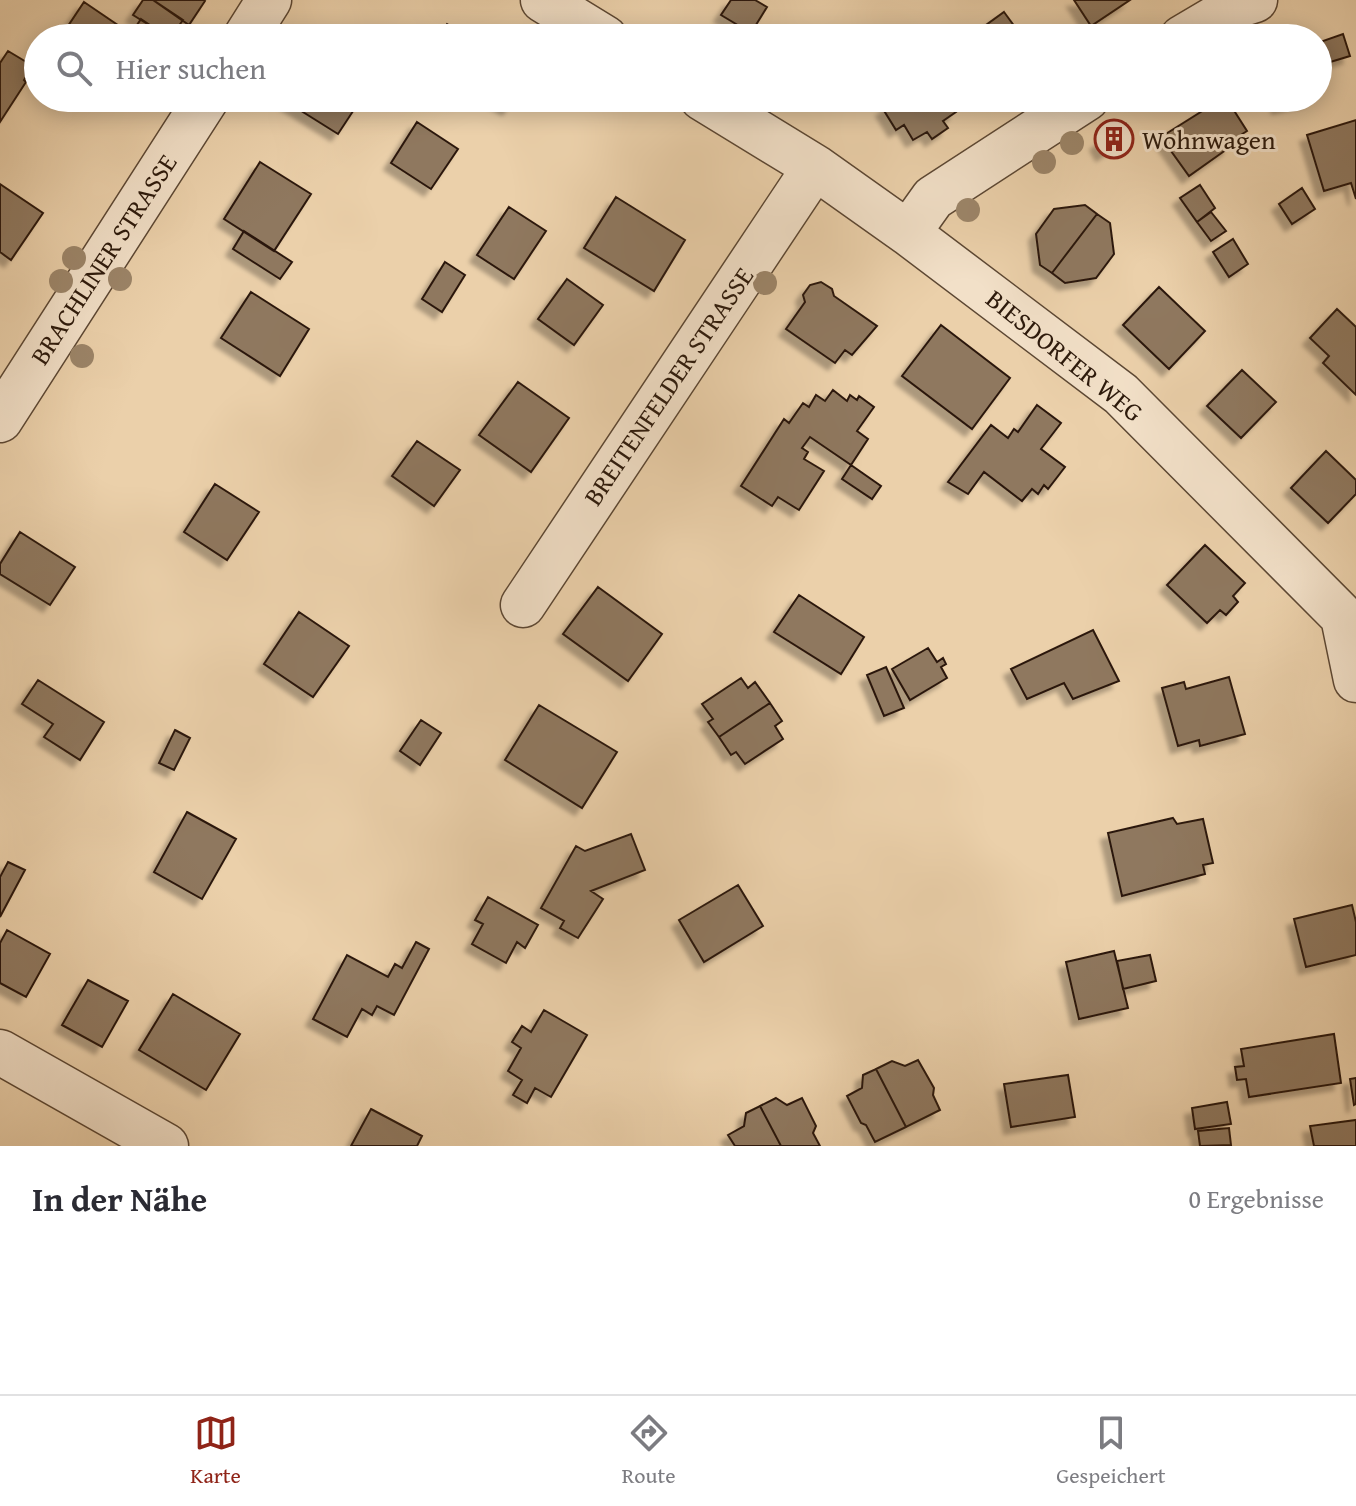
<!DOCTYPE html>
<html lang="de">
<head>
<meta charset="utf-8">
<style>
	body { margin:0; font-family:"Gentium Book Plus",serif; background:#f7f7f7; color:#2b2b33 }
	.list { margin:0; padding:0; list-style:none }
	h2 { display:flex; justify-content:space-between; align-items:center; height:104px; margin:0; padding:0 32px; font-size:34px }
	h2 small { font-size:26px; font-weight:400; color:#7c7c81 }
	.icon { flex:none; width:44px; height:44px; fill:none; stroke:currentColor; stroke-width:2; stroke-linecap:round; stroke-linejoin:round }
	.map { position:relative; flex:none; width:1356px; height:1146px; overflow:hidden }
	.search { position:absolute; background:#fff; box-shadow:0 4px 20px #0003; left:24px; right:24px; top:24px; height:88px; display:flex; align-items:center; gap:20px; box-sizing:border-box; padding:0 28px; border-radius:44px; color:#7c7c81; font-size:30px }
	.sheet { height:248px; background:#fff }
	nav { display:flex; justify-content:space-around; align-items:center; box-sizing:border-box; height:112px; border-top:2px solid #e1e1e2; background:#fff; font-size:22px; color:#7c7c81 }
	nav a { display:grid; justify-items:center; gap:4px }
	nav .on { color:#8f2418 }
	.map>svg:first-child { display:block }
	.building { fill:#8f785e; stroke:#2c190b; stroke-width:2; filter:url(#shadow) }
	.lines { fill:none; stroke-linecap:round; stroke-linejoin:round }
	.minor-casing { stroke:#5c4733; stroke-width:47 }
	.minor { stroke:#f2e0c8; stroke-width:44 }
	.tree { fill:#9c8569 }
	.labels { text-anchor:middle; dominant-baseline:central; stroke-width:6; stroke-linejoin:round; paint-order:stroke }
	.poi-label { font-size:26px; fill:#2c190b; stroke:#f2e0c8; text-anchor:start }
	.street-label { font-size:26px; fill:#2c190b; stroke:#f2e0c8 }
</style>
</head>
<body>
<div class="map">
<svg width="1356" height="1146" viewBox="0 0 1356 1146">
	<defs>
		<filter id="shadow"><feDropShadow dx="-7" dy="7" stdDeviation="2" flood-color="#0004"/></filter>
	</defs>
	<rect width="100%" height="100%" fill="#ebd0aa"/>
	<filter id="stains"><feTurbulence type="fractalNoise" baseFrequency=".0025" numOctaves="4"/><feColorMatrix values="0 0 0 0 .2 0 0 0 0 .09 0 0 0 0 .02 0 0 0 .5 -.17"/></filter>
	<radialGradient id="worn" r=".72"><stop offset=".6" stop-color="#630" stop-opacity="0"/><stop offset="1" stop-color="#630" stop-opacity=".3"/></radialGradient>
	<!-- building -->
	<path class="building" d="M 143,0 L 153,0 L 183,20 L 170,38 L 133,15 Z
		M 153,0 L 204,0 L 205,1 L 189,25 Z
		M 731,0 L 755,0 L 767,7 L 751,33 L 721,15 Z
		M 1074,0 L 1130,0 L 1091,26 Z
		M 84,2 L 131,34 L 128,38 L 60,38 Z
		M 1004,12 L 1023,38 L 968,38 Z
		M 141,19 L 169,38 L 137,38 L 131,34 Z
		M 447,24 L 466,35 L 471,26 L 491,38 L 437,38 Z
		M 1343,34 L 1350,56 L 1327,63 L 1320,42 Z
		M 8,51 L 33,66 L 24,80 L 26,82 L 0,122 L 0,63 Z
		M 290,98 L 359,98 L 361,99 L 338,134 L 287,102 Z
		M 492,98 L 516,98 L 509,108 Z
		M 886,98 L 947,98 L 956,112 L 943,121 L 948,128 L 932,139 L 927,132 L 913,140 L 904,125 L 896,130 L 883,109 L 890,105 Z
		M 1223,98 L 1226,98 L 1247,131 L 1228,143 L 1230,147 L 1189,176 L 1161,137 Z
		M 1277,98 L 1311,98 L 1311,99 L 1279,107 Z
		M 1356,120 L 1356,199 L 1351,183 L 1324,191 L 1307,135 Z
		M 417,122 L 458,149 L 431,189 L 391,163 Z
		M 1126,124 L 1132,135 L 1103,154 L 1097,143 Z
		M 260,162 L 311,194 L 274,251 L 224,219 Z
		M 0,184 L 43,213 L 11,260 L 0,252 Z
		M 1200,185 L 1215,208 L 1197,222 L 1180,198 Z
		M 1302,188 L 1315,209 L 1292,224 L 1279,204 Z
		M 616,197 L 685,240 L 654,291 L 584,248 Z
		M 1085,205 L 1097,214 L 1052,273 L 1040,265 L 1036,234 L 1054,209 Z
		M 509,207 L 546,231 L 514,279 L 477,255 Z
		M 1211,212 L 1226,231 L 1211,241 L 1197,222 Z
		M 1097,214 L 1110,223 L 1114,254 L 1096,278 L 1065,283 L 1052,273 Z
		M 244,231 L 292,262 L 280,279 L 233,249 Z
		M 1233,239 L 1248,264 L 1229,277 L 1213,252 Z
		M 445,262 L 465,275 L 442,312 L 422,299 Z
		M 567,279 L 603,305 L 574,345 L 538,319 Z
		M 821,282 L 832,289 L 834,296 L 877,326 L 852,355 L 845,350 L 835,363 L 786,329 L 805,302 L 803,295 L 810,285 Z
		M 1159,287 L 1205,331 L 1169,369 L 1123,325 Z
		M 251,292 L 309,329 L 280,376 L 221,338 Z
		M 1337,309 L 1356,327 L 1356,395 L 1323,363 L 1329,356 L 1310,338 Z
		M 941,325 L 1010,378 L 972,429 L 902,376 Z
		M 1242,370 L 1276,402 L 1241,438 L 1207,406 Z
		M 518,382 L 569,418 L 531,472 L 479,435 Z
		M 833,390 L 847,401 L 850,395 L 857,400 L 859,396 L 874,407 L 857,431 L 868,439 L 851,465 L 881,486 L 872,499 L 842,479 L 851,465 L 810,437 L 802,448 L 808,452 L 804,459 L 824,471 L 799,510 L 778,497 L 772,506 L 741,486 L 784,419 L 789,423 L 803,403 L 809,407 L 816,395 L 825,401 Z
		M 1037,405 L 1061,423 L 1041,449 L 1065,467 L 1048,489 L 1044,485 L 1038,494 L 1032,489 L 1022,501 L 984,472 L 968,494 L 948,482 L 991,425 L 1008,438 L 1014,429 L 1018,432 Z
		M 417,441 L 460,470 L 434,506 L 392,476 Z
		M 1326,451 L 1356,480 L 1356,494 L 1328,523 L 1291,488 Z
		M 215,484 L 259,512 L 227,560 L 184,532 Z
		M 20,532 L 75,567 L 50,605 L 0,574 L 0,564 Z
		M 1205,545 L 1245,583 L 1233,596 L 1238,602 L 1226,615 L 1220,610 L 1207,623 L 1167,585 Z
		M 598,587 L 662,634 L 628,681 L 563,634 Z
		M 799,595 L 864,637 L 841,674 L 774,632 Z
		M 299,612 L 349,646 L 313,697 L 264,664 Z
		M 1093,630 L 1119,681 L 1073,699 L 1064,683 L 1027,699 L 1011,669 Z
		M 928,648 L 937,662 L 943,658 L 946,664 L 941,667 L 947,678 L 910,700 L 892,669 Z
		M 886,667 L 904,708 L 884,716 L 867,675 Z
		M 1229,677 L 1245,734 L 1200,746 L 1199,740 L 1178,746 L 1162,688 L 1184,682 L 1186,689 Z
		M 741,678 L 748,688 L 755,682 L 770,703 L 719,737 L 708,722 L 713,719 L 702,704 Z
		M 38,680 L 104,722 L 80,760 L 44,737 L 53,724 L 22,704 Z
		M 770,703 L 782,721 L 775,726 L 783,739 L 745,764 L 736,752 L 731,755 L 719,737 Z
		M 539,705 L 617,752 L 582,808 L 505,760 Z
		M 421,720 L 441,733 L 420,765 L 400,751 Z
		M 175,730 L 190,738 L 174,770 L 159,763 Z
		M 187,812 L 236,839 L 202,899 L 154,872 Z
		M 1173,818 L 1177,824 L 1203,819 L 1213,863 L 1203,865 L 1205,874 L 1122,896 L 1108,833 Z
		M 631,834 L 645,870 L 591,891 L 603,899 L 578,938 L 560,928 L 564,921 L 541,908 L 576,846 L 585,851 Z
		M 8,862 L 25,870 L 0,917 L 0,877 Z
		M 738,885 L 763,926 L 704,962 L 679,920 Z
		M 488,897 L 538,925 L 525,948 L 517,942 L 506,963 L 472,944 L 483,924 L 475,920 Z
		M 1352,905 L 1356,922 L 1356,955 L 1306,967 L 1294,919 Z
		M 7,930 L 50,954 L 26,997 L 0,983 L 0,943 Z
		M 416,942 L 429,949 L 394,1015 L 377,1006 L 372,1015 L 362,1009 L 347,1037 L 313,1019 L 347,955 L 388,977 L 395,964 L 402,968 Z
		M 1114,951 L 1128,1008 L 1079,1019 L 1066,962 Z
		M 1150,955 L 1156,981 L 1123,989 L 1117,961 Z
		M 88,980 L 128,1001 L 102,1047 L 62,1025 Z
		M 173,994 L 240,1034 L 206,1090 L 139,1050 Z
		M 544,1010 L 587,1035 L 551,1097 L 535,1088 L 527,1103 L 513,1095 L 522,1080 L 508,1071 L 521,1048 L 512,1042 L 522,1026 L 531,1032 Z
		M 1334,1034 L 1341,1083 L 1249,1097 L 1246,1079 L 1237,1080 L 1235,1067 L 1244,1066 L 1241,1049 Z
		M 918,1060 L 934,1088 L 933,1095 L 940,1110 L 906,1127 L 876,1069 L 892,1061 L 905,1066 Z
		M 876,1069 L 906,1127 L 875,1142 L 866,1125 L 861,1123 L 847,1096 L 862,1088 L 863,1075 Z
		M 1068,1075 L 1075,1117 L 1011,1127 L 1004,1084 Z
		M 1356,1078 L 1356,1104 L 1354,1105 L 1350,1079 Z
		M 776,1098 L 787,1105 L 802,1098 L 816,1126 L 813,1133 L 820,1146 L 781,1146 L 760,1106 Z
		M 1227,1102 L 1231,1124 L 1195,1129 L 1192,1108 Z
		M 760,1106 L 781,1146 L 735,1146 L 728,1135 L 744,1126 L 746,1113 Z
		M 371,1109 L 422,1136 L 417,1146 L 351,1146 Z
		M 1356,1120 L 1356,1146 L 1314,1146 L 1310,1126 Z
		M 1229,1128 L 1231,1145 L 1200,1146 L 1198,1131 Z"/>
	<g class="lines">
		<defs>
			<path id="minor" d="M 543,0 L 605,38
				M 245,38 L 269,0
				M 1182,38 L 1236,6 L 1255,0
				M 702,98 L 815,167 L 908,233 L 1121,394 L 1343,617 L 1356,680
				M 908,233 L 933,198 L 1087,98
				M 0,420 L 207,98
				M 523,605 L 815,167
				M 0,1052 L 166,1146"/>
		</defs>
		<!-- minor casing -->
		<use href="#minor" class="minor-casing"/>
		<!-- minor -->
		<use href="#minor" class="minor"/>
	</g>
	<!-- trees -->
	<g class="tree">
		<circle cx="1072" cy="143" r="12"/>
		<circle cx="1044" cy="162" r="12"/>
		<circle cx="968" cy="210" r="12"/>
		<circle cx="74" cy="258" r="12"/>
		<circle cx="120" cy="279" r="12"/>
		<circle cx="61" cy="281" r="12"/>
		<circle cx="765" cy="283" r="12"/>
		<circle cx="82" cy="356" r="12"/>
	</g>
	<!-- icons -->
	<defs>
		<symbol id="building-ring" viewBox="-11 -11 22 22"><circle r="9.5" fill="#f2e0c8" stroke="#8f2418" stroke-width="1.5"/><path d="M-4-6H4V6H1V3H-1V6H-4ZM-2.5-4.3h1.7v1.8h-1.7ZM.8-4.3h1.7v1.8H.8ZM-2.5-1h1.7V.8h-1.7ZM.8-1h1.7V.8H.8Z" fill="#8f2418"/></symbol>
	</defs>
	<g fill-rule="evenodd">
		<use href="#building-ring" x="1092" y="117" width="44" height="44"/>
	</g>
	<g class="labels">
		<!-- poi labels -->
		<g class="poi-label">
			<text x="1142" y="139">Wohnwagen</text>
		</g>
		<!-- street labels -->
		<g class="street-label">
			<text transform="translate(103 259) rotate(-57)">BRACHLINER STRASSE</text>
			<text transform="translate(1065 355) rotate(39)">BIESDORFER WEG</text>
			<text transform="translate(668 386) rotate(-56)">BREITENFELDER STRASSE</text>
		</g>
	</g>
	<rect width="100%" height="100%" filter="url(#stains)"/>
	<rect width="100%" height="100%" fill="url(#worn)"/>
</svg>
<div class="search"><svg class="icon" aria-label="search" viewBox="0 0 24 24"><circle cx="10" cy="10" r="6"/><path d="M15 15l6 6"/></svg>Hier suchen</div>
</div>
<section class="sheet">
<h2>In der Nähe<small>0 Ergebnisse</small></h2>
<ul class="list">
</ul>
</section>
<nav>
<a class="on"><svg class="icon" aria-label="map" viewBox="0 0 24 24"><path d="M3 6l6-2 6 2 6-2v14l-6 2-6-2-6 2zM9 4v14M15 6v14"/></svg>Karte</a>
<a><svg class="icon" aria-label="directions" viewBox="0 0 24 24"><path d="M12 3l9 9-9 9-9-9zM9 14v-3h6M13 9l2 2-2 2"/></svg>Route</a>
<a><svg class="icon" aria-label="saved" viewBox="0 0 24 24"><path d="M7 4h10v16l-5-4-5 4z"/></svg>Gespeichert</a>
</nav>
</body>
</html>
